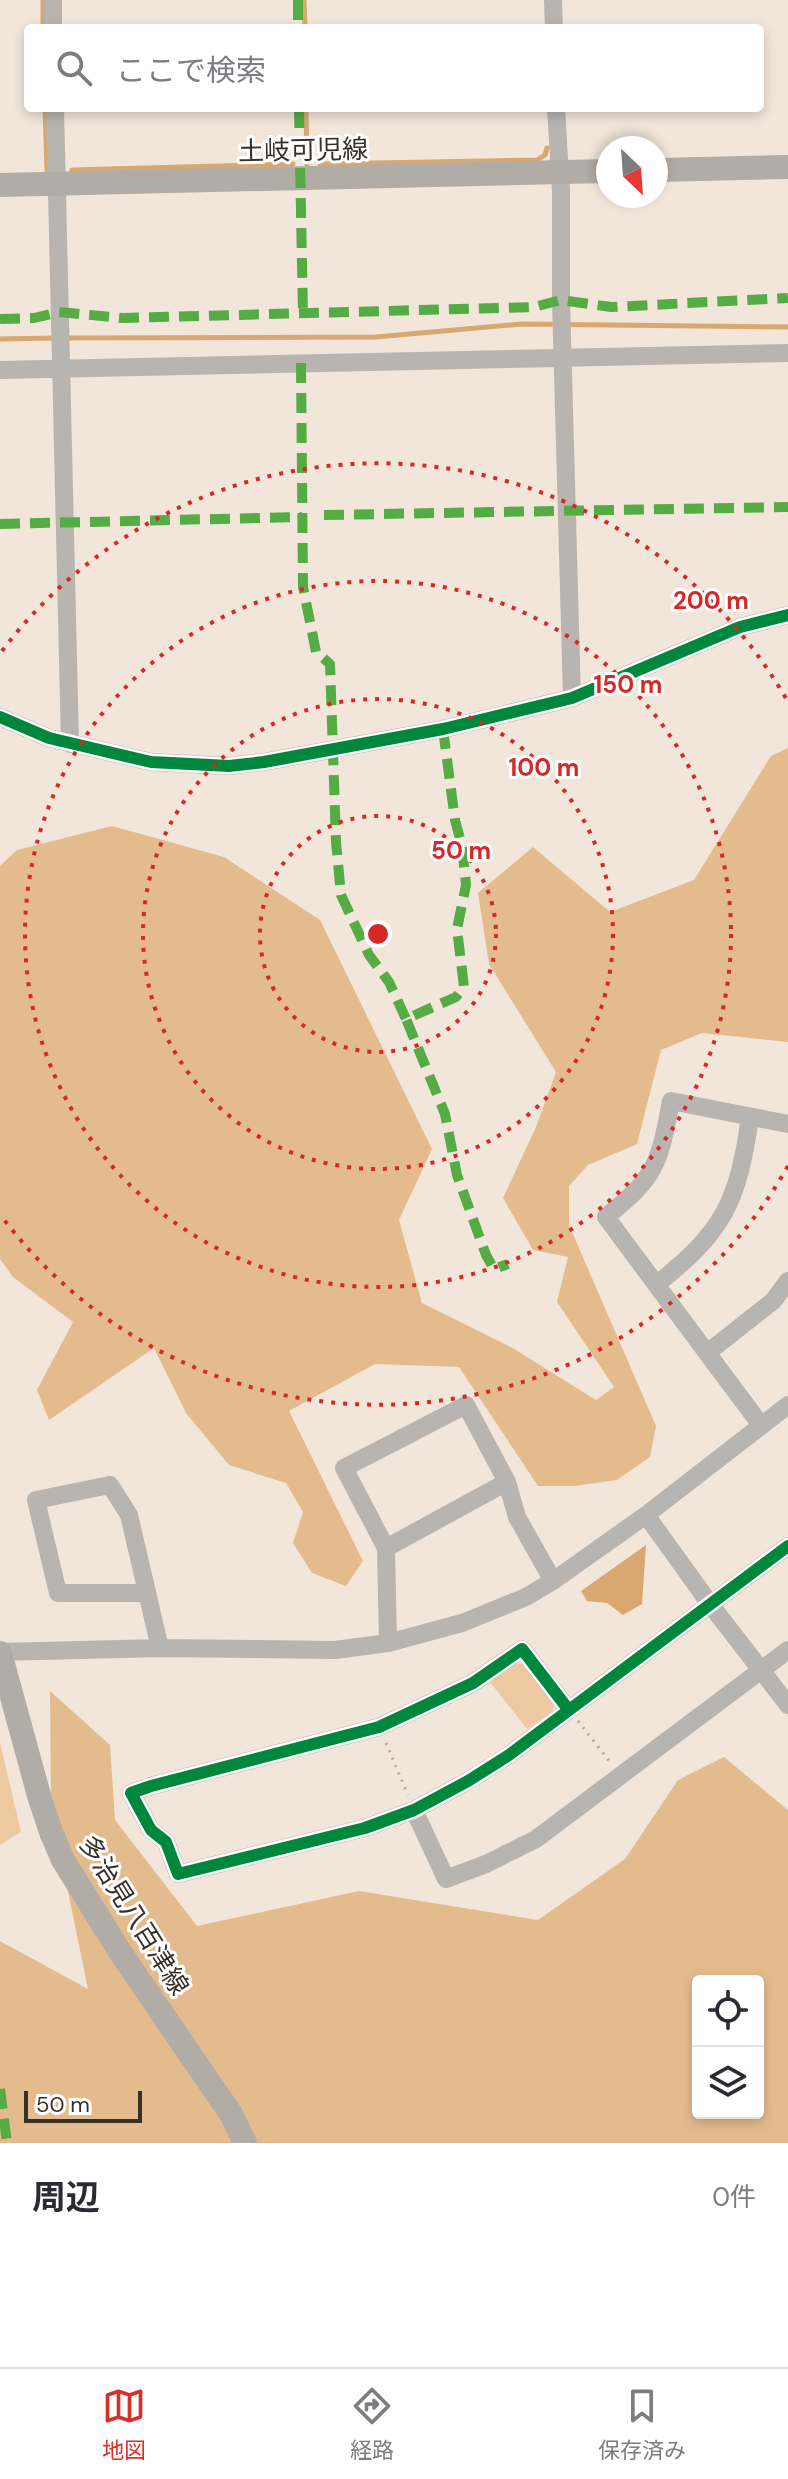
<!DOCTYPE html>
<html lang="ja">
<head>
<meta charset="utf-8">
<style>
	body { margin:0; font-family:"DM Sans","Noto Sans JP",sans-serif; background:#f7f7f7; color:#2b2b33 }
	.controls { position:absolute; right:24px; bottom:24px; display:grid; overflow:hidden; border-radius:8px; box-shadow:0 4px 12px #0003 }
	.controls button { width:72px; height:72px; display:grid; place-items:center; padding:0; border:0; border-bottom:2px solid #e1e1e2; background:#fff; color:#2b2b33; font:40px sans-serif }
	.compass { position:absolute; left:596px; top:136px; width:72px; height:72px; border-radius:50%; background:#fff; box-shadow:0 4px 12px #0003; rotate:155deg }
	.scale { position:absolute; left:24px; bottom:20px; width:118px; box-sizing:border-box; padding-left:8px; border:4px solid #383027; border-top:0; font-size:22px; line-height:28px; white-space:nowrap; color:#383027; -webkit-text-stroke:6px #fff; paint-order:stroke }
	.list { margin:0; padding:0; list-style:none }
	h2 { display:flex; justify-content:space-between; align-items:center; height:104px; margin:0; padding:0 32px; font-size:34px }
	h2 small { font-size:26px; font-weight:400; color:#7c7c81 }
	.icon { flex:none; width:44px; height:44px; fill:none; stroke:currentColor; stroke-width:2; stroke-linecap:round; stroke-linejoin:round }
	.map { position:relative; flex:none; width:788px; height:2143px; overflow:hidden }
	.search { position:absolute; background:#fff; box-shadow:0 4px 12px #0003; left:24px; right:24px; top:24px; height:88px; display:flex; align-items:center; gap:20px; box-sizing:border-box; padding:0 28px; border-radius:8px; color:#7c7c81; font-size:30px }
	.sheet { height:224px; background:#fff }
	nav { display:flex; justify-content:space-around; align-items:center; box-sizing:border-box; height:112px; border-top:2px solid #e1e1e2; background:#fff; font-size:22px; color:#7c7c81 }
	nav a { display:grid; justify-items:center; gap:4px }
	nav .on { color:#d93025 }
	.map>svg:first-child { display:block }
	.green { fill:#edc9a2 }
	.forest { fill:#e4bb8d; fill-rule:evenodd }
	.water { fill:#d8a870 }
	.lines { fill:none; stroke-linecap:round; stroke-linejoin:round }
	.stream { stroke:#d8a870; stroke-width:5 }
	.path { stroke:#b0aaa4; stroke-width:3; stroke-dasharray:2 6; stroke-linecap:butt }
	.minor { stroke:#b8b4b0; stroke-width:18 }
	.major { stroke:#b2aca6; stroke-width:24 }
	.quiet { stroke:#55ab44; stroke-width:10; stroke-dasharray:20 10; stroke-linecap:butt }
	.cycleway-casing { stroke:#fff; stroke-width:17 }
	.cycleway { stroke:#00873e; stroke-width:12 }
	.ring { fill:none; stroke:#d62828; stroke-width:4; stroke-dasharray:4 8 }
	.labels { text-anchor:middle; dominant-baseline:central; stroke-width:6; stroke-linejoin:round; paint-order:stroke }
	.street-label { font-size:26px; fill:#383027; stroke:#fff }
	.centre { fill:#d62828; stroke:#fff; stroke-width:4 }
	.ring-label { font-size:24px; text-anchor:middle; font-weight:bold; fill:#d62828; stroke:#fff; stroke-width:6; stroke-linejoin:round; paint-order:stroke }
</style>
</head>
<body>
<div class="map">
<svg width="788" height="2143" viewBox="0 0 788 2143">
	<rect width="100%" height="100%" fill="#f2e6da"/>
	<!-- green -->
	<path class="green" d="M 515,1663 L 527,1665 L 555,1702 L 552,1711 L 527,1729 L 490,1682 Z
		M 0,1742 L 21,1832 L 0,1845 Z"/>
	<!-- forest -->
	<path class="forest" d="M 788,748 L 788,1042 L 702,1033 L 661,1050 L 637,1144 L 588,1165 L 569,1186 L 569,1225 L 656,1426 L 650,1457 L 617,1480 L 574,1486 L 538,1486 L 459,1367 L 375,1364 L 289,1411 L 363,1561 L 346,1586 L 312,1573 L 293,1543 L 303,1512 L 286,1483 L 229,1465 L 186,1413 L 154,1348 L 49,1420 L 37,1390 L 73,1322 L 13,1277 L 0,1259 L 0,866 L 17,850 L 112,826 L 224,857 L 320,920 L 432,1149 L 399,1220 L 422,1303 L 511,1347 L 596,1400 L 614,1387 L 557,1302 L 568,1257 L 533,1250 L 503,1198 L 536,1127 L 556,1072 L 489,964 L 478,893 L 533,847 L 610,912 L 694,880 L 771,756 Z
		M 50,1691 L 110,1745 L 115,1820 L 197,1926 L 359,1891 L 538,1920 L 625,1859 L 678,1780 L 724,1757 L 788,1810 L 788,2143 L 0,2143 L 0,1941 L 88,1989 L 51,1809 ZM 698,1981 L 758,1981 L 758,2113 L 698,2113 Z"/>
	<!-- water -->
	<path class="water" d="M 646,1545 L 642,1604 L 623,1615 L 607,1603 L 587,1601 L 581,1591 Z"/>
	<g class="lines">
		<!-- stream -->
		<path class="stream" d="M 43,0 L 43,28
			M 304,0 L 305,28
			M 45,108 L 47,171
			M 306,108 L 307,165
			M 320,164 L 537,160 L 545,155 L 547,148
			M 72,170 L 293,164
			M 65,338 L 376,337 L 521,324 L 788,327
			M 0,339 L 55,338"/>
		<!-- path -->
		<path class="path" d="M 578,1721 L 610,1762
			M 386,1743 L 408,1795"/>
		<!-- minor -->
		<path class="minor" d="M 53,0 L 53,28
			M 553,0 L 554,28
			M 55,108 L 70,744
			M 556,108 L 561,191 L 561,300 L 572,698
			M 0,370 L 788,353
			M 0,717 L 49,738 L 151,762 L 229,766 L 264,762 L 443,729 L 572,698 L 740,627 L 788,615
			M 788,1124 L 671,1101 C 659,1164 657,1176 606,1217 L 707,1353 L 773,1301 L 788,1281
			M 657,1284 C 724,1231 738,1202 750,1117
			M 707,1353 L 761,1425
			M 646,1515 L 710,1604 L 788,1705
			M 386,1548 L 507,1482
			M 146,1593 L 58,1593 L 36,1500 L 110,1485 L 129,1515 L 160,1648
			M 388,1643 L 386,1548 L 344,1468 L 466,1405 L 507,1482 L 517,1517 L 553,1581
			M 0,1652 L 160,1648 L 335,1650 L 388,1643 L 462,1623 L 526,1597 L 553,1581 L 646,1515 L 788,1405
			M 568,1709 L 522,1649 L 473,1683 L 379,1727 L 151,1786 L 131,1793 L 151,1830 L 166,1842 L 178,1874 L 365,1828 L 414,1810 L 468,1781 L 509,1755 L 788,1546
			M 414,1810 L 446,1879 L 486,1864 L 536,1839 L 788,1650"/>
		<!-- major -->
		<path class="major" d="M 656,170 L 788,167
			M 0,185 L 608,171
			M 0,1653 L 40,1799 L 51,1832 L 63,1860 L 120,1952 L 231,2114 L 245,2143"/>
		<!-- quiet -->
		<path class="quiet" d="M 298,0 L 298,28
			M 299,108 L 303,315
			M 0,319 L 34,318 L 59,312 L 122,318 L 534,307 L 561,300 L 611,307 L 788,298
			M 301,363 L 303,587 L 316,652 L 330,664 L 336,842 L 341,895 L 369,955 L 389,982 L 406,1019
			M 324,515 L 788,507
			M 0,524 L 302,517
			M 443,729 L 455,820 L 462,846 L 466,885 L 457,929 L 464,987 L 456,997 L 406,1019 L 445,1114 L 457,1175 L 486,1255 L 494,1269 L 508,1264
			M 0,2089 L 7,2143"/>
		<defs>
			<path id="cycleway" d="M 0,717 L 49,738 L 151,762 L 229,766 L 264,762 L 443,729 L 572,698 L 740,627 L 788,615
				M 568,1709 L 522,1649 L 473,1683 L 379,1727 L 151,1786 L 131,1793 L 151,1830 L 166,1842 L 178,1874 L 365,1828 L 414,1810 L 468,1781 L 509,1755 L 788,1546"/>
		</defs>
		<!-- cycleway casing -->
		<use href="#cycleway" class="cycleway-casing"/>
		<!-- cycleway -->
		<use href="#cycleway" class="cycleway"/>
	</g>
	<!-- distance rings -->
	<g class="ring">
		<circle cx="378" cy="934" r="118"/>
		<circle cx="378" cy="934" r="235"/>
		<circle cx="378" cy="934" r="353"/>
		<path d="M788 1166A471 471 0 0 1 2 1217M2 651A471 471 0 0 1 788 702"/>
	</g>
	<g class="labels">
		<!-- street labels -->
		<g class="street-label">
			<text transform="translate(303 150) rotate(-1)">土岐可児線</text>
			<text transform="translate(134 1915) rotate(58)">多治見八百津線</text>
		</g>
	</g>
	<circle cx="378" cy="934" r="12" class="centre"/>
	<g class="ring-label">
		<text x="711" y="609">200 m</text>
		<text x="628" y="693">150 m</text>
		<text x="544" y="776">100 m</text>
		<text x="461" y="859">50 m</text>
	</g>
</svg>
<div class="controls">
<button><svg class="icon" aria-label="locate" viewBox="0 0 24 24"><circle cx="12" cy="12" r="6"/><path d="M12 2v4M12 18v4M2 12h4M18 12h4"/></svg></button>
<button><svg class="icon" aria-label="layers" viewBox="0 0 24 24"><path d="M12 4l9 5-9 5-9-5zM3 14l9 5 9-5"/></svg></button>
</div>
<svg class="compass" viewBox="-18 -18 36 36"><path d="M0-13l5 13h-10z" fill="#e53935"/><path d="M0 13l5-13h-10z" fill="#7c7c81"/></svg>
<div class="scale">50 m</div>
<div class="search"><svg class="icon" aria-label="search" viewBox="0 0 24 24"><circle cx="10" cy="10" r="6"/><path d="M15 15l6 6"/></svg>ここで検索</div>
</div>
<section class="sheet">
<h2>周辺<small>0件</small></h2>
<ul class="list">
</ul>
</section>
<nav>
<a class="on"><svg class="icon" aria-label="map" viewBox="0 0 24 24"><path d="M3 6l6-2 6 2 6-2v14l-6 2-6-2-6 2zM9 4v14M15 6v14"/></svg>地図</a>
<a><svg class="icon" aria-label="directions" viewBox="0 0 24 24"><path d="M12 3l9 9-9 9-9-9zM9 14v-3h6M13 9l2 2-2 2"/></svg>経路</a>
<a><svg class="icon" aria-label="saved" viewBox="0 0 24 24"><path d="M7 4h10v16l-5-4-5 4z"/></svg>保存済み</a>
</nav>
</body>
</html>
